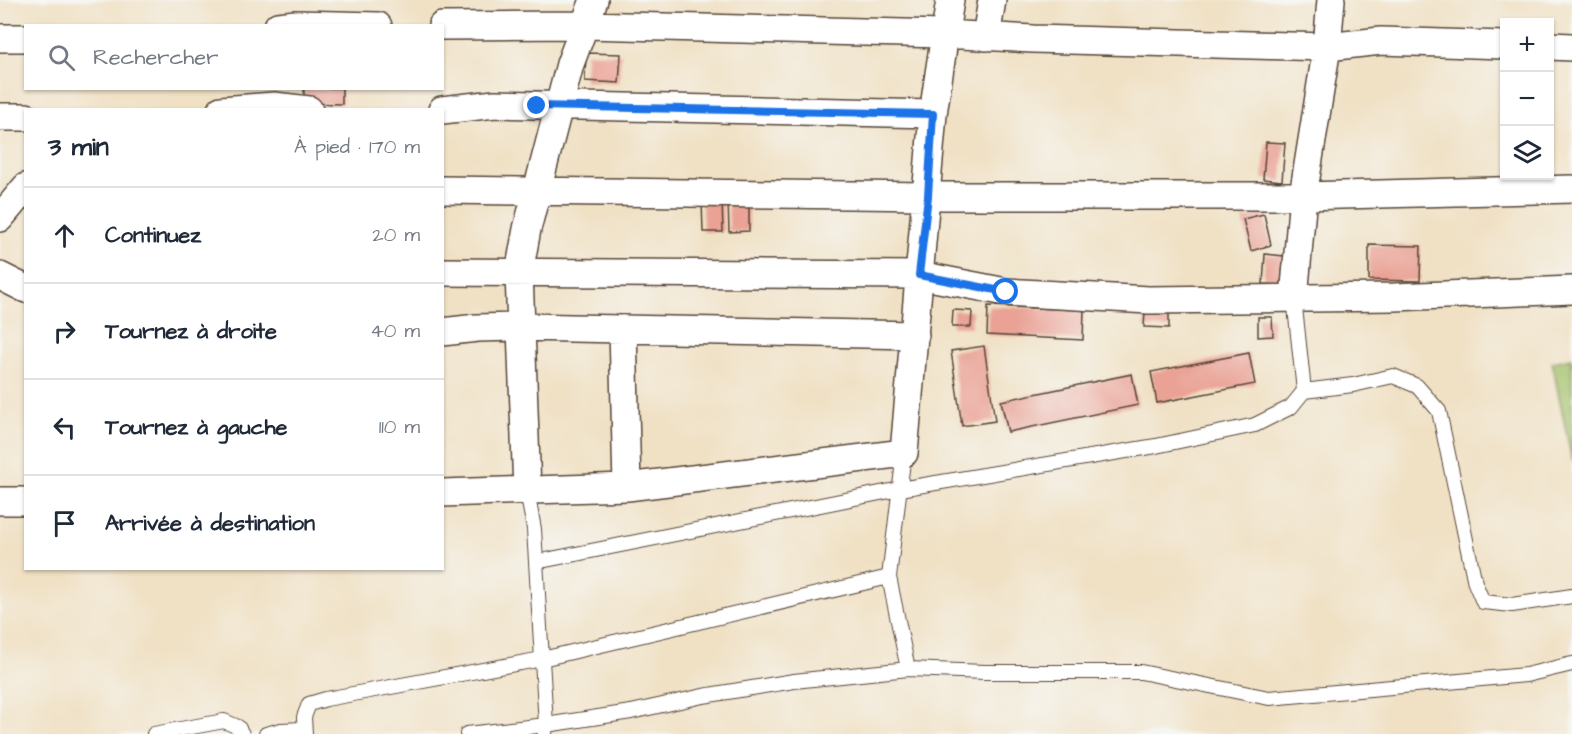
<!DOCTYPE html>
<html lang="fr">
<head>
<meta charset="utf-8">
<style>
	body { margin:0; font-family:"Architects Daughter",sans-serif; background:#f2f2f3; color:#1f2937 }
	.controls { position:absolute; right:18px; top:18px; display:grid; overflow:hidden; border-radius:0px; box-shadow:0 2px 4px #0004 }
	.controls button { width:54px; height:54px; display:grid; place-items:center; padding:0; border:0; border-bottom:2px solid #e0e1e3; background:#fff; color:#1f2937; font:30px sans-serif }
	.stop { position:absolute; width:18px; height:18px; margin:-14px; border:4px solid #1a73e8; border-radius:50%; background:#fff }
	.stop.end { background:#1a73e8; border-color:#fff; box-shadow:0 2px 6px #0008 }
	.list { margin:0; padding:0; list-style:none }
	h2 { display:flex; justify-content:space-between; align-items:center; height:78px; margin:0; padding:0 24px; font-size:26px }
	h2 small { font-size:20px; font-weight:400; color:#747a83 }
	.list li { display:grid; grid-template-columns:39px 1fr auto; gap:18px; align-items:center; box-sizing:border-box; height:96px; padding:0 24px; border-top:2px solid #e0e1e3 }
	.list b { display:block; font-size:22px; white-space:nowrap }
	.list em { font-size:20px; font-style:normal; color:#747a83 }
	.icon { flex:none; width:33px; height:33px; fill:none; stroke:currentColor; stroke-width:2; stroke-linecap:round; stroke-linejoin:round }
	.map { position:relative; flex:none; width:1572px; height:734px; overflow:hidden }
	.search { position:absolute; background:#fff; box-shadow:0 2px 4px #0004; left:24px; top:24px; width:420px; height:66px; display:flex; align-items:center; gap:15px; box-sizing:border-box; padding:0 21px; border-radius:0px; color:#747a83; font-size:22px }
	.panel { position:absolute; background:#fff; box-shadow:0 2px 4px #0004; left:24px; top:108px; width:420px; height:462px; border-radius:0px }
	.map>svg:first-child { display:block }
	.grass { fill:#a1bf66; stroke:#6e7442; stroke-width:1.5 }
	.building { fill:#eaa295 }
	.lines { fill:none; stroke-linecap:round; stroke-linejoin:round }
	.lane-casing { stroke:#564537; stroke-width:16 }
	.street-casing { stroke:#564537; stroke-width:30 }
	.lane { stroke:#fff; stroke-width:14 }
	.street { stroke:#fff; stroke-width:27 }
	.route { stroke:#1a73e8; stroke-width:8 }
</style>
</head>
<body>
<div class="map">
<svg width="1572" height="734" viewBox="0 0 1572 734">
	<rect width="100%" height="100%" fill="#f6f6f2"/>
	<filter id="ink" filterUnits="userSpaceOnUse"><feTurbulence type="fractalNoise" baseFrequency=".0167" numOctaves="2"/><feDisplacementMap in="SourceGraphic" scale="12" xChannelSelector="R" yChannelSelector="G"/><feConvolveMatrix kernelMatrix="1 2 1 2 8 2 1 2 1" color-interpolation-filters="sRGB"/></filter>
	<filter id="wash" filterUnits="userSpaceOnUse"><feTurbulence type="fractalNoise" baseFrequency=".008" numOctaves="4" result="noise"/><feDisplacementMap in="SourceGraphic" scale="24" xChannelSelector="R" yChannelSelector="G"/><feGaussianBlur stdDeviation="1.35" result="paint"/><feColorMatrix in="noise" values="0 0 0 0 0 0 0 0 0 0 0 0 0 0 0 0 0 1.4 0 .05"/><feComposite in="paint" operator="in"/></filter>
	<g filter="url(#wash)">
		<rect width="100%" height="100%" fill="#f0e1c5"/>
		<!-- grass -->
		<path class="grass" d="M 1572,358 L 1572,461 L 1552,362 Z"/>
		<g id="blocks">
			<!-- building -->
			<path class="building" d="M 586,53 L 621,54 L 619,83 L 585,81 Z
				M 304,88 L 342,88 L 342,104 L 304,103 Z
				M 1266,142 L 1285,143 L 1282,181 L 1263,179 Z
				M 722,200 L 723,232 L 703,232 L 702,201 Z
				M 749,200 L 749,231 L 729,232 L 728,201 Z
				M 1264,214 L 1271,245 L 1251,251 L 1243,219 Z
				M 1369,245 L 1421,246 L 1420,281 L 1369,280 Z
				M 1265,254 L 1284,256 L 1281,285 L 1263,284 Z
				M 988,306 L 1084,310 L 1083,340 L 987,335 Z
				M 953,310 L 972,311 L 971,327 L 952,327 Z
				M 1145,312 L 1169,313 L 1169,328 L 1144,327 Z
				M 1258,317 L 1272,317 L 1273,336 L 1258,337 Z
				M 984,346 L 995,421 L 962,426 L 951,351 Z
				M 1249,353 L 1255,384 L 1157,403 L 1151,372 Z
				M 1132,374 L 1138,405 L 1008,432 L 1001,401 Z"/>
		</g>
	</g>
	<g filter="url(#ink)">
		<use href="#blocks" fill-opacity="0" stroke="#564537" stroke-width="1.5"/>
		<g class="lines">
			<defs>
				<path id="lane" d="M 1304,391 L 1353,385 L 1393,376 L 1417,386 L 1439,411 L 1475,583 L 1483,602 L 1512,605 L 1572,596
					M 536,562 L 900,489 L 1156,446 L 1255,425 L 1291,407 L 1304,391 L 1294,298
					M 908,669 L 985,672 L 1141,672 L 1269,698 L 1526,675 L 1572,664
					M 154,734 L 224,721 L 238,727 L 242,734
					M 266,734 L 281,730 L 303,729
					M 305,734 L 304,717 L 309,704 L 326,699 L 542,659 L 889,577
					M 467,734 L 546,725 L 534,529 L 527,491
					M 545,734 L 546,725 L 631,712 L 703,696 L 794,681 L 908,669 L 889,577 L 904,453"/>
				<path id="street" d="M 278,26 L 296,24 L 378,26
					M 442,26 L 586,25 L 943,34 L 1033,39 L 1327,47 L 1381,41 L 1504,45
					M 986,37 L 992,0
					M 0,38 L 26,38
					M 1550,46 L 1572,47
					M 221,110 L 274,106 L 309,110
					M 442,110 L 495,104 L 933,114
					M 0,117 L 26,117
					M 442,190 L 928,196 L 1303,196 L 1572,189
					M 0,218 L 26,187
					M 442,272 L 919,275 L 1006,292 L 1149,300 L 1394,297 L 1572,290
					M 0,276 L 26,289
					M 1294,298 L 1303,196 L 1327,47 L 1331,0
					M 623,329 L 627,487
					M 442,332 L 477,328 L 522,327 L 915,335
					M 527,491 L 519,273 L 527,229 L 570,64 L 594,0
					M 442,493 L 627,487 L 904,453 L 933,114 L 950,0
					M 0,501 L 26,501"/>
			</defs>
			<!-- lane casing -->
			<use href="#lane" class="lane-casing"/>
			<!-- street casing -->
			<use href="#street" class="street-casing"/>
			<!-- lane -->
			<use href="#lane" class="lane"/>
			<!-- street -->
			<use href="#street" class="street"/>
		</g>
	</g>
	<g class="lines" filter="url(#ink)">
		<!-- route -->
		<path class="route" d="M 537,106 L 933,114 L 928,196 L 919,275 L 1006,292"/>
	</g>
</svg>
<div class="controls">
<button>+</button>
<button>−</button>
<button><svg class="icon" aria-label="layers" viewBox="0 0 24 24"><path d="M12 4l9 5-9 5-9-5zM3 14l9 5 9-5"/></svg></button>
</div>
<div class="stop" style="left:1006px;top:292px"></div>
<div class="stop end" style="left:537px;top:106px"></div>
<div class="search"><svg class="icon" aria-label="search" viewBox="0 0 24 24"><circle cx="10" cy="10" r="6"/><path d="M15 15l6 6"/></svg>Rechercher</div>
<section class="panel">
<h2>3 min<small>À pied · 170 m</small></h2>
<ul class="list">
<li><svg class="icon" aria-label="ahead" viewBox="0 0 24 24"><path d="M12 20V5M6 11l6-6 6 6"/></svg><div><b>Continuez</b></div><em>20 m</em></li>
<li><svg class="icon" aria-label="right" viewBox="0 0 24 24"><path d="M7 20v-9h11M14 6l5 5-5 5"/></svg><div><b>Tournez à droite</b></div><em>40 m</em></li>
<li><svg class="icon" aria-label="left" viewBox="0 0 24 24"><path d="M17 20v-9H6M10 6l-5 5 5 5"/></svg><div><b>Tournez à gauche</b></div><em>110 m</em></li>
<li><svg class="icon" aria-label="arrive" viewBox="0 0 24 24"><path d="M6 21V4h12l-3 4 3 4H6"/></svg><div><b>Arrivée à destination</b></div></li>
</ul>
</section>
</div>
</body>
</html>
